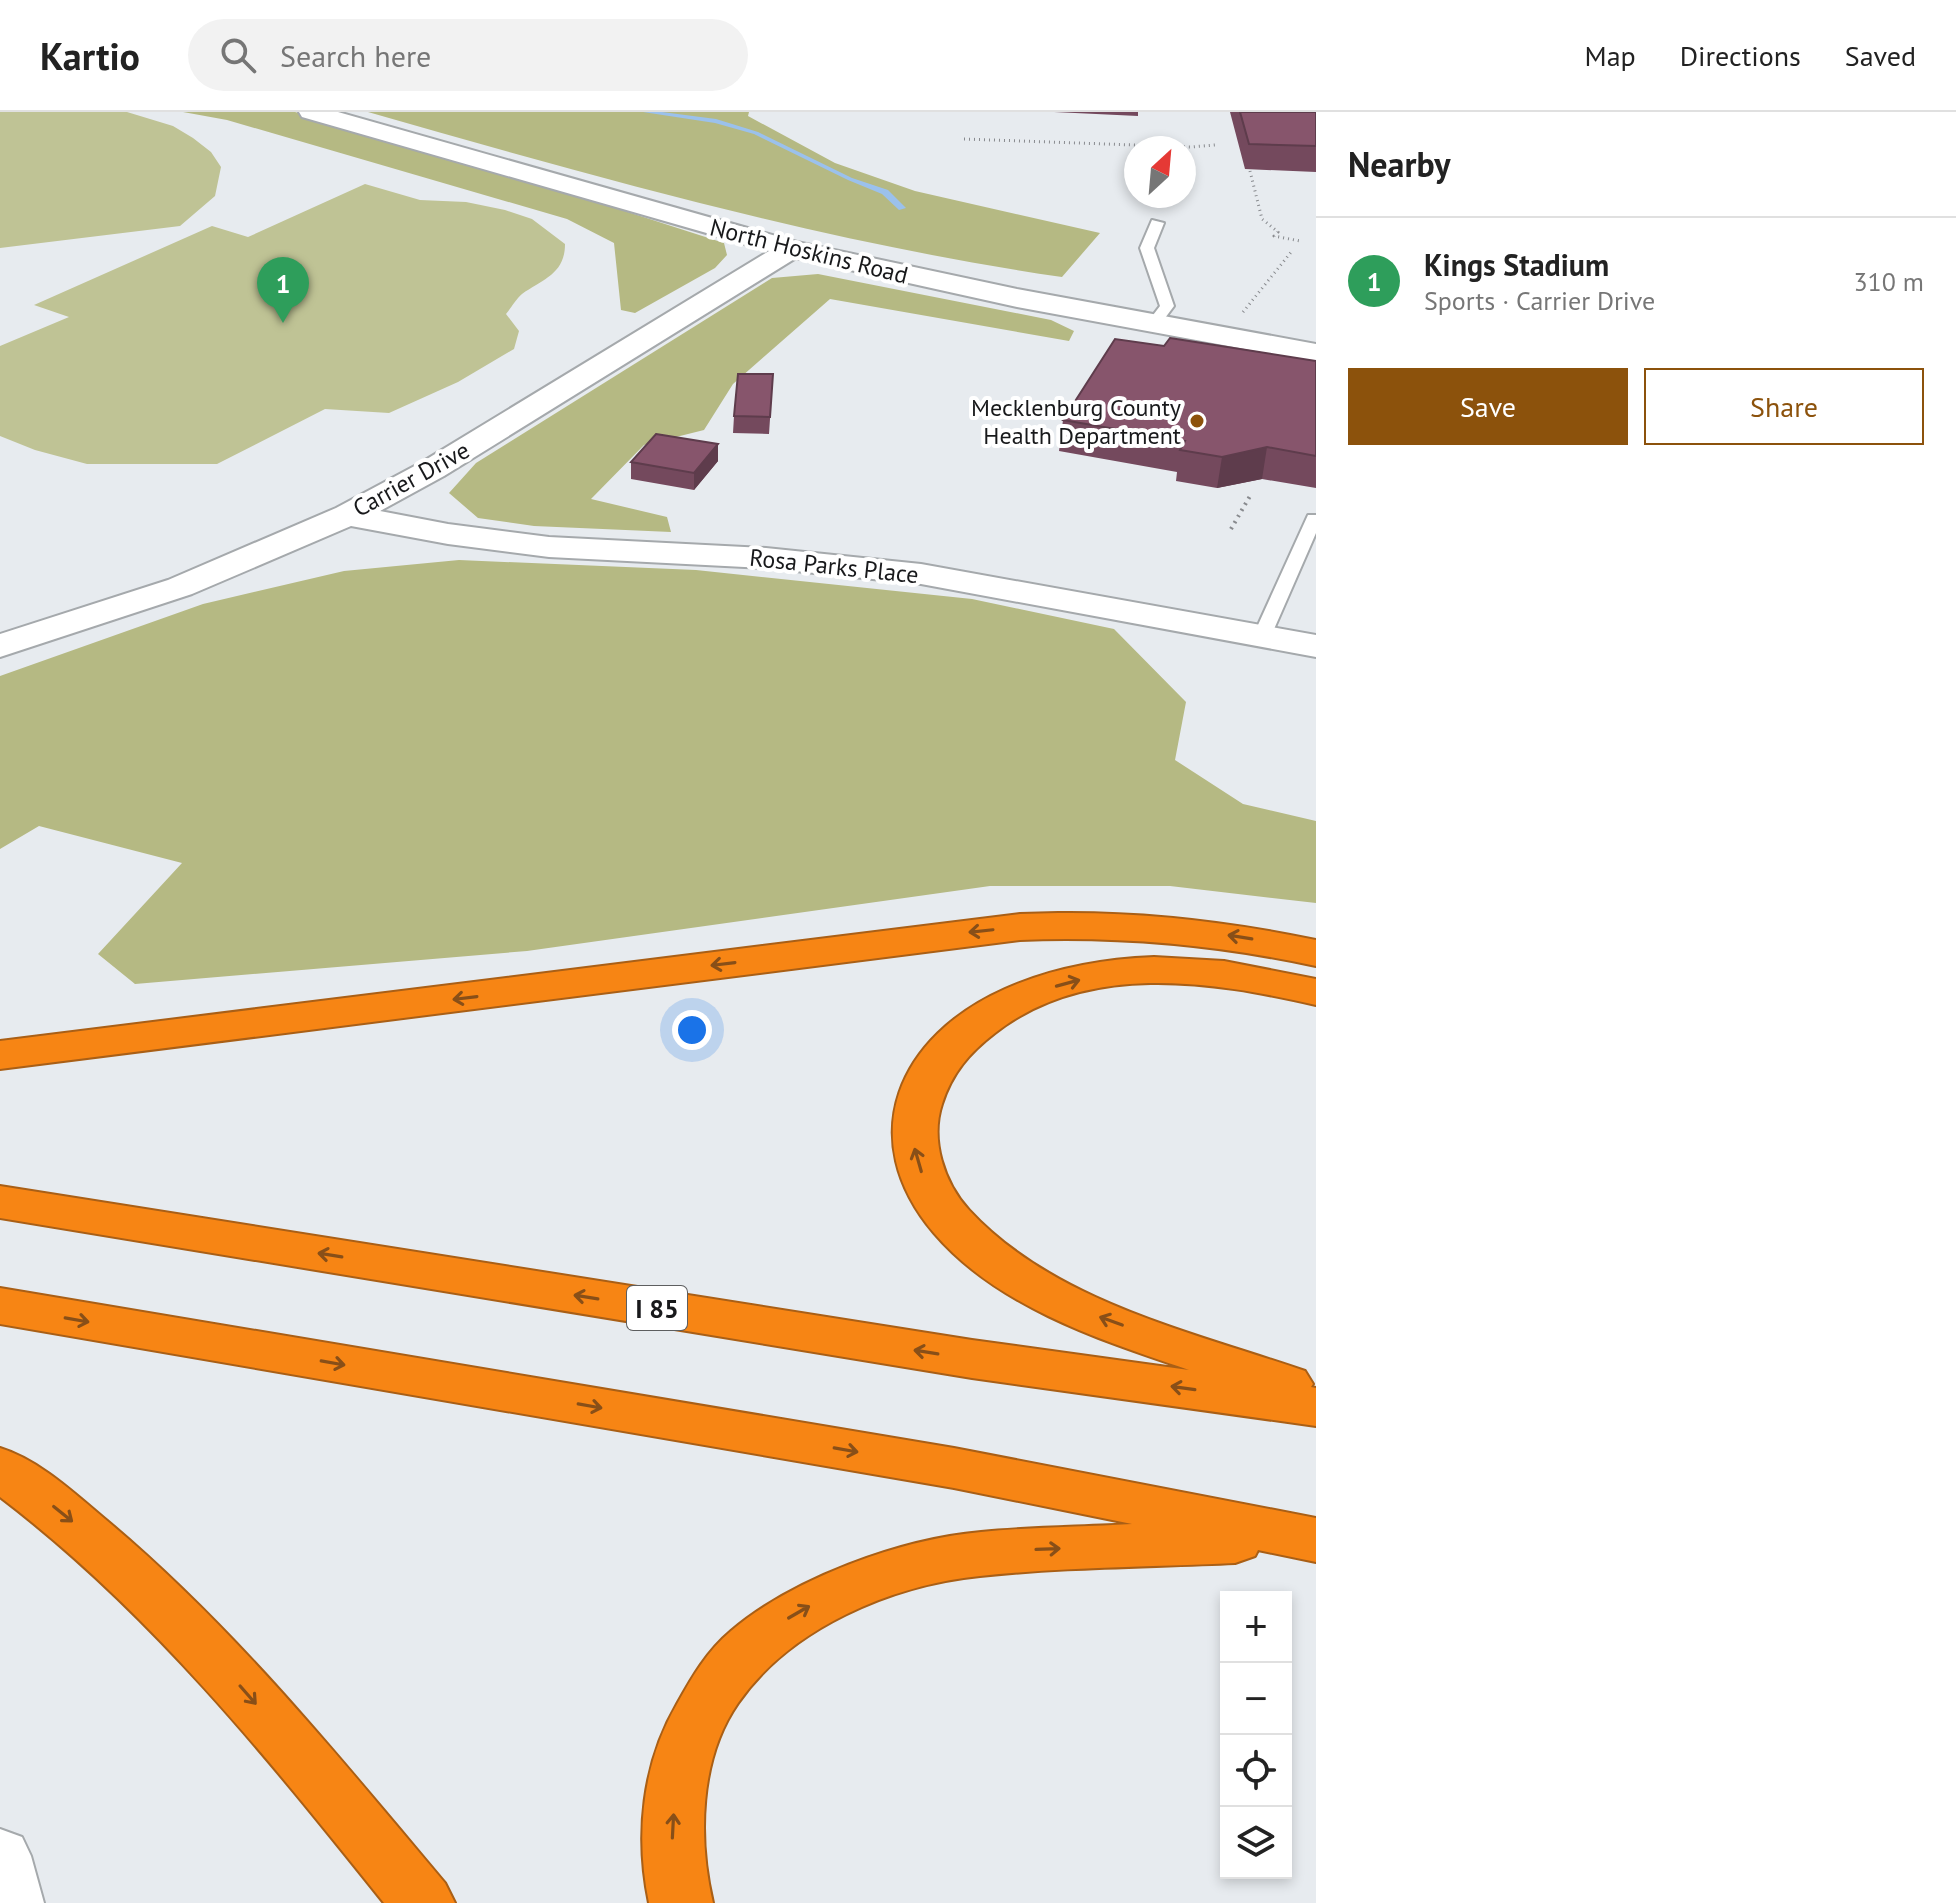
<!DOCTYPE html>
<html lang="en">
<head>
<meta charset="utf-8">
<style>
	body { margin:0; font-family:"PT Sans",sans-serif; background:#f2f2f2; color:#222 }
	.controls { position:absolute; right:24px; bottom:24px; display:grid; overflow:hidden; border-radius:0px; box-shadow:0 4px 12px #0003 }
	.controls button { width:72px; height:72px; display:grid; place-items:center; padding:0; border:0; border-bottom:2px solid #e0e0e0; background:#fff; color:#222; font:40px sans-serif }
	.compass { position:absolute; left:1124px; top:24px; width:72px; height:72px; border-radius:50%; background:#fff; box-shadow:0 4px 12px #0003; rotate:26deg }
	.you { position:absolute; left:692px; top:918px; width:28px; height:28px; margin:-20px; border:6px solid #fff; border-radius:50%; background:#1a73e8; box-shadow:0 0 0 12px #1a73e833 }
	.badge { display:grid; place-items:center; width:52px; height:52px; border-radius:50%; background:#8c520c; color:#fff; font-size:26px; font-weight:700 }
	.pin { position:absolute; translate:-50% -66px; filter:drop-shadow(0 2px 4px #0008) }
	.pin::after { content:''; position:absolute; top:42px; width:28px; height:24px; background:inherit; clip-path:polygon(0 0,100% 0,50% 100%) }
	.list { margin:0; padding:0; list-style:none }
	h2 { display:flex; justify-content:space-between; align-items:center; height:104px; margin:0; padding:0 32px; font-size:34px }
	h2 small { font-size:26px; font-weight:400; color:#767676 }
	.list li { display:grid; grid-template-columns:52px 1fr auto; gap:24px; align-items:center; box-sizing:border-box; height:128px; padding:0 32px; border-top:2px solid #e0e0e0 }
	.list b { display:block; font-size:30px; white-space:nowrap }
	.list p { margin:0; font-size:26px; white-space:nowrap; color:#767676 }
	.list em { font-size:26px; font-style:normal; color:#767676 }
	.actions { display:flex; gap:16px; padding:24px 32px }
	.actions a { flex:1; padding:18px 0; border:2px solid #8c520c; border-radius:0px; text-align:center; font-size:28px; color:#8c520c }
	.actions .main { background:#8c520c; color:#fff }
	.icon { flex:none; width:44px; height:44px; fill:none; stroke:currentColor; stroke-width:2; stroke-linecap:round; stroke-linejoin:round }
	.map { position:relative; flex:none; width:1316px; height:1791px; overflow:hidden }
	header { display:flex; align-items:center; gap:48px; box-sizing:border-box; height:112px; padding:0 40px; background:#fff; border-bottom:2px solid #e0e0e0 }
	header strong { font-size:38px }
	nav { display:flex; gap:44px; margin-inline-start:auto; font-size:28px }
	.search { width:560px; height:72px; background:#f2f2f2; display:flex; align-items:center; gap:20px; box-sizing:border-box; padding:0 28px; border-radius:44px; color:#767676; font-size:30px }
	main { display:flex }
	aside { flex:1; background:#fff }
	.map>svg:first-child { display:block }
	.green { fill:#bfc395 }
	.forest { fill:#b5b983 }
	.lines { fill:none; stroke-linecap:round; stroke-linejoin:round }
	.stream { fill:#9bc1ec; fill-rule:evenodd }
	.service-casing { stroke:#a5a9ac; stroke-width:4 }
	.tertiary-casing { stroke:#a5a9ac; stroke-width:4 }
	.motorway-casing { stroke:#a95f16; stroke-width:4 }
	.path-far1 { stroke:#888a8e; stroke-width:3; stroke-dasharray:1 4; stroke-linecap:butt }
	.path { stroke:#888a8e; stroke-width:4; stroke-dasharray:2 5; stroke-linecap:butt }
	.service { fill:#fff; fill-rule:evenodd }
	.tertiary { fill:#fff; fill-rule:evenodd }
	.motorway { fill:#f78514; fill-rule:evenodd }
	.wall { fill:#74495d }
	.shaded-wall { fill:#5e3c4c }
	.building { fill:#87556c; stroke:#5e3c4c; stroke-width:2 }
	.oneway { stroke:#884f18 }
	.poi-dot { fill:#8c520c; stroke:#fff; stroke-width:3 }
	.labels { text-anchor:middle; dominant-baseline:central; stroke-width:8; stroke-linejoin:round; paint-order:stroke }
	.far-street-label { font-size:24px; fill:#18191b; stroke:#fff }
	.far-poi-label { font-size:24px; fill:#18191b; stroke:#fff; text-anchor:end }
	.shield { fill:#fff; stroke:#5d5e5f; stroke-width:2 }
	.shield-label { font-size:26px; font-weight:bold; fill:#18191b }
</style>
</head>
<body>
<header>
<strong>Kartio</strong>
<div class="search"><svg class="icon" aria-label="search" viewBox="0 0 24 24"><circle cx="10" cy="10" r="6"/><path d="M15 15l6 6"/></svg>Search here</div>
<nav><a>Map</a><a>Directions</a><a>Saved</a></nav>
</header>
<main>
<div class="map">
<svg width="1316" height="1791" viewBox="0 0 1316 1791">
	<rect width="100%" height="100%" fill="#e7ebef"/>
	<!-- green -->
	<path class="green" d="M 0,0 L 127,0 L 173,14 L 193,26 L 211,40 L 221,55 L 215,84 L 180,114 L 0,136 Z
		M 365,72 L 420,88 L 466,90 L 505,98 L 532,107 L 565,132 C 565,162 543,167 522,182 C 516,187 511,196 506,202 L 519,219 L 514,237 L 458,270 L 389,301 L 325,297 L 217,352 L 87,352 L 35,338 L 0,324 L 0,234 L 69,205 L 34,193 L 212,114 L 248,125 Z"/>
	<!-- forest -->
	<path class="forest" d="M 183,0 L 295,0 L 510,62 L 724,131 L 727,143 L 715,156 L 635,201 L 621,198 L 614,131 L 567,107 L 227,8 Z
		M 368,0 L 749,0 L 748,4 L 835,51 L 915,79 L 1100,121 L 1062,165 C 827,131 596,65 368,0 Z
		M 818,162 L 1051,208 L 1074,219 L 1069,229 L 830,187 L 733,272 L 704,318 L 644,333 L 591,387 L 667,405 L 671,420 L 534,414 L 478,406 L 449,381 L 476,351 L 772,166 Z
		M 459,448 L 696,458 L 972,487 L 1114,517 L 1186,590 L 1175,648 L 1243,692 L 1316,709 L 1316,791 L 1170,774 L 990,774 L 527,839 L 135,872 L 98,842 L 182,751 L 39,714 L 0,737 L 0,564 L 203,492 L 344,459 Z"/>
	<g class="lines">
		<!-- stream -->
		<path class="stream" d="M 643,0 L 662,0 L 716,7 L 758,20 L 852,66 L 888,78 L 906,96 L 899,98 L 882,82 L 848,68 L 754,22 L 715,11 Z"/>
		<defs>
			<path id="service" d="M 1152,108 L 1164,111 L 1154,136 L 1174,194 L 1159,214 L 1154,215 L 1147,211 L 1160,194 L 1140,136 Z
				M 1308,403 L 1316,403 L 1316,421 L 1271,524 L 1262,529 L 1256,528 L 1253,524 Z"/>
			<path id="tertiary" d="M 299,0 L 338,0 L 797,130 L 1017,177 L 1316,232 L 1316,250 L 1017,195 L 796,146 L 444,364 L 380,399 L 448,412 L 549,425 L 766,436 L 921,452 L 1316,523 L 1316,545 L 921,472 L 766,456 L 549,445 L 448,432 L 351,414 L 192,482 L 0,545 L 0,522 L 168,468 L 336,396 L 422,350 L 769,139 L 302,5 Z
				M 0,1717 L 22,1725 L 31,1744 L 44,1791 L 0,1791 Z"/>
			<path id="motorway" d="M 1058,801 C 1145,800 1230,810 1316,828 L 1316,854 C 1218,833 1121,824 1020,828 L 0,957 L 0,929 L 1020,802 Z
				M 1154,845 L 1224,849 L 1316,867 L 1316,893 C 1211,869 1087,849 995,921 C 969,941 952,961 942,992 C 930,1028 944,1071 969,1098 C 1054,1190 1192,1220 1305,1259 L 1313,1272 L 1311,1275 L 1316,1276 L 1316,1314 L 972,1266 L 0,1106 L 0,1074 L 972,1228 L 1189,1258 C 1100,1228 996,1194 934,1121 C 853,1025 899,924 1005,877 C 1052,856 1103,847 1154,845 Z
				M 0,1176 L 954,1336 L 1316,1406 L 1316,1450 L 1258,1438 L 1255,1444 L 1235,1451 C 1150,1455 1064,1455 980,1464 C 891,1473 790,1516 738,1591 C 699,1647 698,1727 713,1791 L 649,1791 C 635,1724 642,1652 677,1592 C 692,1565 707,1539 731,1519 C 792,1467 900,1427 981,1420 C 1031,1415 1082,1415 1132,1412 L 954,1376 L 0,1212 Z
				M 0,1336 C 39,1348 74,1381 105,1407 C 233,1514 338,1644 445,1771 L 455,1791 L 384,1791 C 267,1645 150,1499 0,1385 Z"/>
		</defs>
		<!-- service casing -->
		<use href="#service" class="service-casing"/>
		<!-- tertiary casing -->
		<use href="#tertiary" class="tertiary-casing"/>
		<!-- motorway casing -->
		<use href="#motorway" class="motorway-casing"/>
		<!-- path-far1 -->
		<path class="path-far1" d="M 964,27 L 1191,35 L 1215,33
			M 1250,59 L 1262,107 L 1278,120 L 1274,124 L 1300,129
			M 1243,200 L 1292,139"/>
		<!-- path -->
		<path class="path" d="M 1231,417 L 1250,384"/>
		<!-- service -->
		<use href="#service" class="service"/>
		<!-- tertiary -->
		<use href="#tertiary" class="tertiary"/>
		<!-- motorway -->
		<use href="#motorway" class="motorway"/>
	</g>
	<!-- wall -->
	<path class="wall" d="M 1054,0 L 1138,0 L 1138,4 Z
		M 1230,0 L 1316,0 L 1316,60 L 1245,57 Z
		M 1164,234 L 1316,249 L 1316,376 L 1262,367 L 1217,376 L 1176,369 L 1177,360 L 1059,339 L 1063,308 Z
		M 773,262 L 769,322 L 733,321 L 734,304 Z
		M 718,349 L 694,378 L 631,367 L 631,350 Z"/>
	<!-- shaded-wall -->
	<path class="shaded-wall" d="M 718,332 L 718,349 L 694,378 L 694,361 Z
		M 1267,335 L 1262,367 L 1217,376 L 1222,345 Z"/>
	<!-- building -->
	<path class="building" d="M 1240,0 L 1316,0 L 1316,34 L 1249,32 Z
		M 1170,226 L 1316,249 L 1316,344 L 1267,335 L 1222,345 L 1180,338 L 1185,329 L 1063,308 L 1115,227 L 1164,234 Z
		M 738,262 L 773,262 L 770,305 L 734,304 Z
		M 656,322 L 718,332 L 694,361 L 631,350 Z"/>
	<!-- one-way arrows -->
	<defs><path id="oneway-shaft" d="M-6 0H5M1.5-3L5.5 0L1.5 3" fill="none" stroke-width="1.6" stroke-linecap="round" stroke-linejoin="round" transform="scale(2)"/></defs>
	<g class="oneway">
		<use href="#oneway-shaft" transform="translate(981 819) rotate(174)"/>
		<use href="#oneway-shaft" transform="translate(1240 825) rotate(-171)"/>
		<use href="#oneway-shaft" transform="translate(723 852) rotate(173)"/>
		<use href="#oneway-shaft" transform="translate(1068 871) rotate(-15)"/>
		<use href="#oneway-shaft" transform="translate(465 886) rotate(173)"/>
		<use href="#oneway-shaft" transform="translate(918 1048) rotate(-106)"/>
		<use href="#oneway-shaft" transform="translate(330 1143) rotate(-171)"/>
		<use href="#oneway-shaft" transform="translate(586 1185) rotate(-171)"/>
		<use href="#oneway-shaft" transform="translate(77 1208) rotate(10)"/>
		<use href="#oneway-shaft" transform="translate(1111 1209) rotate(-160)"/>
		<use href="#oneway-shaft" transform="translate(926 1240) rotate(-171)"/>
		<use href="#oneway-shaft" transform="translate(333 1251) rotate(10)"/>
		<use href="#oneway-shaft" transform="translate(1183 1276) rotate(-172)"/>
		<use href="#oneway-shaft" transform="translate(590 1294) rotate(10)"/>
		<use href="#oneway-shaft" transform="translate(846 1338) rotate(10)"/>
		<use href="#oneway-shaft" transform="translate(63 1402) rotate(39)"/>
		<use href="#oneway-shaft" transform="translate(1048 1437) rotate(-2)"/>
		<use href="#oneway-shaft" transform="translate(799 1500) rotate(-30)"/>
		<use href="#oneway-shaft" transform="translate(248 1583) rotate(49)"/>
		<use href="#oneway-shaft" transform="translate(673 1714) rotate(-87)"/>
	</g>
	<!-- markers -->
	<circle class="poi-dot" cx="1197" cy="309" r="8"/>
	<g class="labels">
		<!-- far-street labels -->
		<g class="far-street-label">
			<text transform="translate(809 139) rotate(14)">North Hoskins Road</text>
			<text transform="translate(411 367) rotate(-29)">Carrier Drive</text>
			<text transform="translate(834 454) rotate(6)">Rosa Parks Place</text>
		</g>
		<!-- far-poi labels -->
		<g class="far-poi-label">
			<text x="1181" y="295">Mecklenburg County<tspan x="1181" dy="28">Health Department</tspan></text>
		</g>
		<!-- shield labels -->
		<rect class="shield" x="627" y="1174" width="60" height="44" rx="6"/>
		<g class="shield-label">
			<text x="657" y="1196">I 85</text>
		</g>
	</g>
</svg>
<div class="controls">
<button>+</button>
<button>−</button>
<button><svg class="icon" aria-label="locate" viewBox="0 0 24 24"><circle cx="12" cy="12" r="6"/><path d="M12 2v4M12 18v4M2 12h4M18 12h4"/></svg></button>
<button><svg class="icon" aria-label="layers" viewBox="0 0 24 24"><path d="M12 4l9 5-9 5-9-5zM3 14l9 5 9-5"/></svg></button>
</div>
<svg class="compass" viewBox="-18 -18 36 36"><path d="M0-13l5 13h-10z" fill="#e53935"/><path d="M0 13l5-13h-10z" fill="#767676"/></svg>
<div class="you"></div>
<div class="pin badge" style="left:283px;top:211px;background:#2e9e5b">1</div>
</div>
<aside>
<h2>Nearby<small></small></h2>
<ul class="list">
<li><span class="badge" style="background:#2e9e5b">1</span><div><b>Kings Stadium</b><p>Sports · Carrier Drive</p></div><em>310 m</em></li>
</ul>
<div class="actions"><a class="main">Save</a><a>Share</a></div>
</aside>
</main>
</body>
</html>
